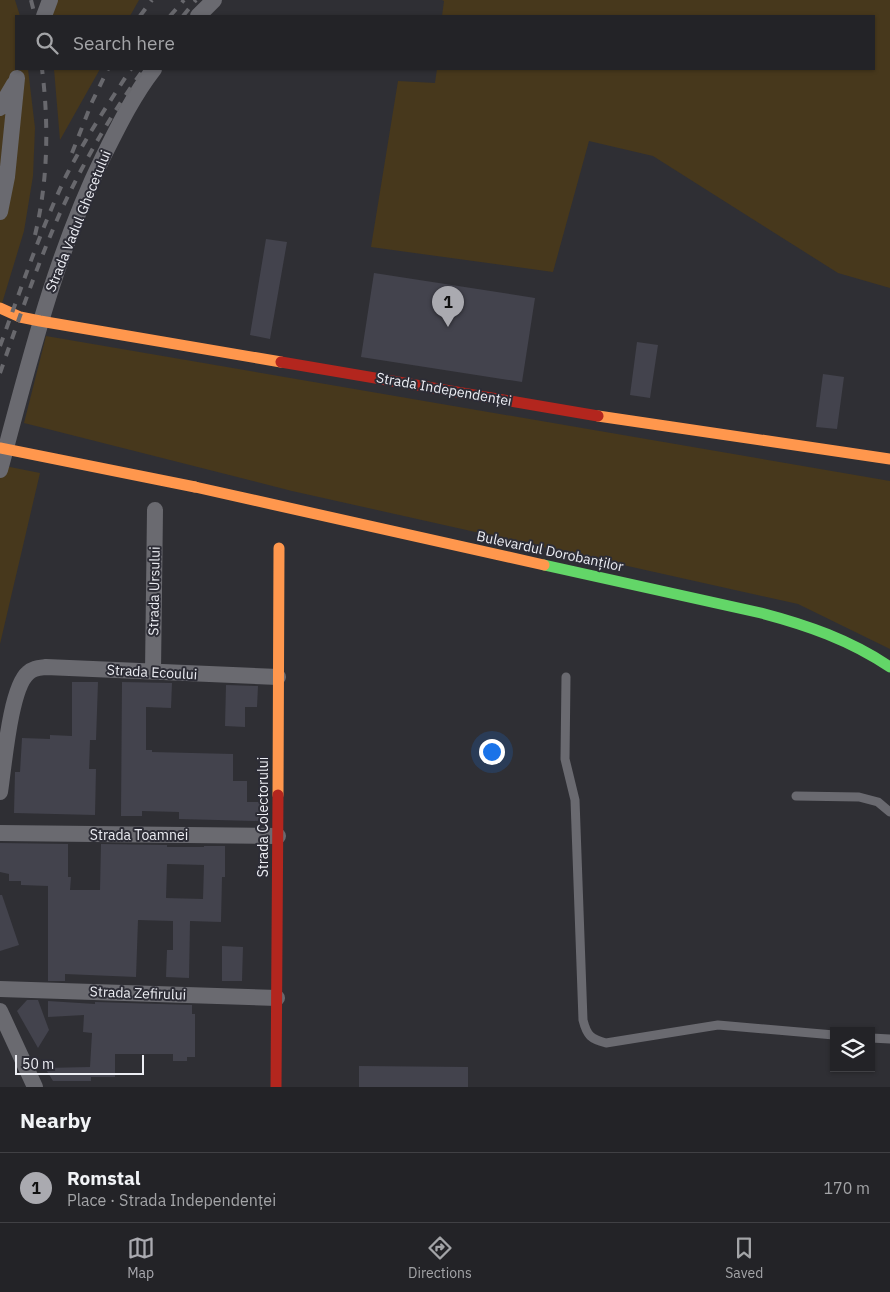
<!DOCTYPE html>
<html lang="en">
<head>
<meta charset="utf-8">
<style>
	body { margin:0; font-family:"IBM Plex Sans",sans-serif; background:#2f2f33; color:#f1f3f6 }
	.controls { position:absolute; right:15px; bottom:15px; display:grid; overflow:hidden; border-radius:0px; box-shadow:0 1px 4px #0004 }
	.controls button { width:45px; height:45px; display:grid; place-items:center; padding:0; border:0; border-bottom:1px solid #404044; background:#232327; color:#f1f3f6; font:25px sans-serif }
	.scale { position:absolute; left:15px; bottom:12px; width:129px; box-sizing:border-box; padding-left:5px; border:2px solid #ecedf3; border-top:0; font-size:14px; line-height:18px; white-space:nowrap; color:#ecedf3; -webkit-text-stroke:4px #2d2d36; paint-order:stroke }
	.you { position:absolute; left:491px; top:751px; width:18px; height:18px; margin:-12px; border:4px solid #fff; border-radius:50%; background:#1a73e8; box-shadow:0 0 0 8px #1a73e833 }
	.badge { display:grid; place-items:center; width:32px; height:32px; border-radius:50%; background:#aaaab0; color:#111; font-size:16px; font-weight:700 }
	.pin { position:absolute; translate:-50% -41px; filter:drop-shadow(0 1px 2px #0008) }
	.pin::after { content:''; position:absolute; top:26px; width:18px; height:15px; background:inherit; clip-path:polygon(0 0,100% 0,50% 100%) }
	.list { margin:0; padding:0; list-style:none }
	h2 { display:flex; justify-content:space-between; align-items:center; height:65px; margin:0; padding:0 20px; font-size:21px }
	h2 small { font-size:16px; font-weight:400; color:#a3a4a7 }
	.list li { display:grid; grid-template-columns:32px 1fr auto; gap:15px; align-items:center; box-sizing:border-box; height:70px; padding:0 20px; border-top:1px solid #404044 }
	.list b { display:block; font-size:19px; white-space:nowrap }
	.list p { margin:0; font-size:16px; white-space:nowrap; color:#a3a4a7 }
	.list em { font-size:16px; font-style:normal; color:#a3a4a7 }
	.icon { flex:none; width:28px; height:28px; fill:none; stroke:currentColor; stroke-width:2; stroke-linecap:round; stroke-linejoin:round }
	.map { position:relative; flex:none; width:890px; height:1087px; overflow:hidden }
	.search { position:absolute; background:#232327; box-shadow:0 1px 4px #0004; left:15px; right:15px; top:15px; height:55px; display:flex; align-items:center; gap:12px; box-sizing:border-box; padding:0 18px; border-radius:0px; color:#a3a4a7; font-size:19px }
	.sheet { height:135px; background:#232327 }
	nav { display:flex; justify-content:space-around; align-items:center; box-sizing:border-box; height:70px; border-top:1px solid #404044; background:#232327; font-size:14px; color:#a3a4a7 }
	nav a { display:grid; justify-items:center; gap:2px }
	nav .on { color:#aaaab0 }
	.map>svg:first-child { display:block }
	.green { fill:#47381c }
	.building { fill:#43434d; fill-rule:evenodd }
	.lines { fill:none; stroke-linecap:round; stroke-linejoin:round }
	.lane { stroke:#6a6a70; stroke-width:9 }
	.street { stroke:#6a6a70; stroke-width:16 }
	.fast { stroke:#63d668; stroke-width:11 }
	.slow { stroke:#ff974d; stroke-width:11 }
	.jam { stroke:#b3261e; stroke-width:11 }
	.rail { stroke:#68686d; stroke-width:4; stroke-dasharray:9 9; stroke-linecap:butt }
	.slow-bridge { stroke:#ff974d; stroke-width:11 }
	.labels { text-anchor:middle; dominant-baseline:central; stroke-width:4; stroke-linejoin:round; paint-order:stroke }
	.street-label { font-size:14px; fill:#ecedf3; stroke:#2d2d36 }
</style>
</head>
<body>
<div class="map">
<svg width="890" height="1087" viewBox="0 0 890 1087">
	<rect width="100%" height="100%" fill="#2f2f34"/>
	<!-- green -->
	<path class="green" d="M 0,0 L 15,0 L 20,16 L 16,16 L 16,69 L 28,69 L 35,128 L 33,176 L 24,231 L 0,310 Z
		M 43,0 L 139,0 L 130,16 L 46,16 Z
		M 442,0 L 890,0 L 890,288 L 838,273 L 653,156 L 589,141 L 553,272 L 371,247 L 398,81 L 435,83 L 437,69 L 874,69 L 874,16 L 442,16 L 444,1 Z
		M 54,69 L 100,69 L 60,140 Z
		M 46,336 L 890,481 L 890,649 L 798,604 L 292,491 L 24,423 Z
		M 0,465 L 40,473 L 0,644 Z"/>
	<!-- building -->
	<path class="building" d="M 266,239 L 287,242 L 270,339 L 250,335 Z
		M 374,273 L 535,298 L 522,382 L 361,357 Z
		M 637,342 L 658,345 L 650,398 L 630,395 Z
		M 823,374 L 844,377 L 837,429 L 816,427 Z
		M 72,682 L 98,682 L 96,740 L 90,740 L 89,769 L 96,769 L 95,815 L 14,813 L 15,772 L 20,772 L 22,738 L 50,739 L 50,735 L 72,736 Z
		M 122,682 L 172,683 L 171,708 L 146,707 L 146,750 L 152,750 L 152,752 L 233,754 L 233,781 L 247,781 L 247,802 L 261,802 L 260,821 L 179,819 L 179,812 L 142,811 L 142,816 L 121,816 Z
		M 226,685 L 258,686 L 257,707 L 245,707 L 245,727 L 225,726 Z
		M 0,843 L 68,844 L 68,877 L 71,877 L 70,890 L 100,890 L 101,844 L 164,845 L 167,845 L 167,847 L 204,847 L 204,846 L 225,846 L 225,877 L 222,877 L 221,922 L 190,921 L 189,978 L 166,977 L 167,950 L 173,950 L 173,921 L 138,920 L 136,977 L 65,974 L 65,981 L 48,981 L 48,886 L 21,885 L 21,881 L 9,881 L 9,874 L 0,872 ZM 167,864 L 204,865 L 203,899 L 166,898 Z
		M 0,895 L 2,895 L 19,945 L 0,951 Z
		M 222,946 L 243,947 L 242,981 L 222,981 Z
		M 27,1000 L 38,1000 L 49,1030 L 38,1048 L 17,1011 Z
		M 48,1001 L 95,1004 L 95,1002 L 192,1005 L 192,1014 L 195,1014 L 195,1057 L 187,1057 L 187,1061 L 173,1061 L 173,1054 L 115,1054 L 115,1077 L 91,1077 L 91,1081 L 53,1081 L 45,1068 L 90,1067 L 92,1033 L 83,1032 L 84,1015 L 48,1017 Z
		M 359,1066 L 468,1067 L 468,1087 L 359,1087 Z"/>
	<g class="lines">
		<!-- lane -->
		<path class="lane" d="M 566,677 L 565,759 L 575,800 L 583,1020 C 587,1036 591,1039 606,1043 L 718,1025 L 834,1035
			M 796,796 L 859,797 L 878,802 L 890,812
			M 871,1038 L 890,1039"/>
		<!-- street -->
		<path class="street" d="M 44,16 L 50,0
			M 198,16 L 214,0
			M 0,108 L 14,84
			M 0,212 L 7,177 L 17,78
			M 0,470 C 29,363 54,258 103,157 C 118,127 133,96 154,69
			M 153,671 L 155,510
			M 0,792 C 4,767 10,688 28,673 C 33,668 39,668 46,667 L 278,677
			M 0,833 L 278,836
			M 0,989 L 277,998
			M 0,1011 L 35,1087"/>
		<!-- fast -->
		<path class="fast" d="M 544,565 L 761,613 C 807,625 850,640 890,667"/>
		<!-- slow -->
		<path class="slow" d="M 0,308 L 20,317 L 40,321 L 281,362
			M 598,416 L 890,459
			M 195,487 L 544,565
			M 278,795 L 279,548"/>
		<!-- jam -->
		<path class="jam" d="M 281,362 L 598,416
			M 276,1087 L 278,795"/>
		<!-- rail -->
		<path class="rail" d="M 31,0 L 35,16
			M 140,16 L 152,0
			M 170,16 L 184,0
			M 183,16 L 196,0
			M 72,153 L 92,102 L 108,69
			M 35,235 C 48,181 49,124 42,69
			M 0,346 C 21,289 40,231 66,176 C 85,139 108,104 131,69
			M 0,373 C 19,319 37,265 60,213 C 83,163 111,114 144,69"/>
		<!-- slow-bridge -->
		<path class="slow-bridge" d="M 0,448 L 195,487"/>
	</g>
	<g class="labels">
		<!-- street labels -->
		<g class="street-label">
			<text transform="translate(78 221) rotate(-68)">Strada Vadul Ghecetului</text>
			<text transform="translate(444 389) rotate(10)">Strada Independenței</text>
			<text transform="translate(550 551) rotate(12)">Bulevardul Dorobanților</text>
			<text transform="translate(154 591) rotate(-89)">Strada Ursului</text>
			<text transform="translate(152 672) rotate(3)">Strada Ecoului</text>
			<text transform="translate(263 817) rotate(-90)">Strada Colectorului</text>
			<text x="139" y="835">Strada Toamnei</text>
			<text transform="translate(138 993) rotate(2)">Strada Zefirului</text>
		</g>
	</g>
</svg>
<div class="controls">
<button><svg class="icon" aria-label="layers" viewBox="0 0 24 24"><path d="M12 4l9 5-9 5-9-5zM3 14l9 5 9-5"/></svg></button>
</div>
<div class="scale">50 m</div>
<div class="you"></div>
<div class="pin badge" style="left:448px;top:327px">1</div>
<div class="search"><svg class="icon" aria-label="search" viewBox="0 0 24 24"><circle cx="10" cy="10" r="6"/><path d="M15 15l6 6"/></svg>Search here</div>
</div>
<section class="sheet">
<h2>Nearby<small></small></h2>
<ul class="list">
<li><span class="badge">1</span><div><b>Romstal</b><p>Place · Strada Independenței</p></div><em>170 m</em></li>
</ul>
</section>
<nav>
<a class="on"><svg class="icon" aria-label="map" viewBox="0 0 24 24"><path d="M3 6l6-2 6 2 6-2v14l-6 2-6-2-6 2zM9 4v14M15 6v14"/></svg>Map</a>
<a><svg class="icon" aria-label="directions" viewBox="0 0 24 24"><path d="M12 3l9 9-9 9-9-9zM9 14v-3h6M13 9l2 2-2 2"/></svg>Directions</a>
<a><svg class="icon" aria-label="saved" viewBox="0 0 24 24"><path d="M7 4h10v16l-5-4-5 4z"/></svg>Saved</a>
</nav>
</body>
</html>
